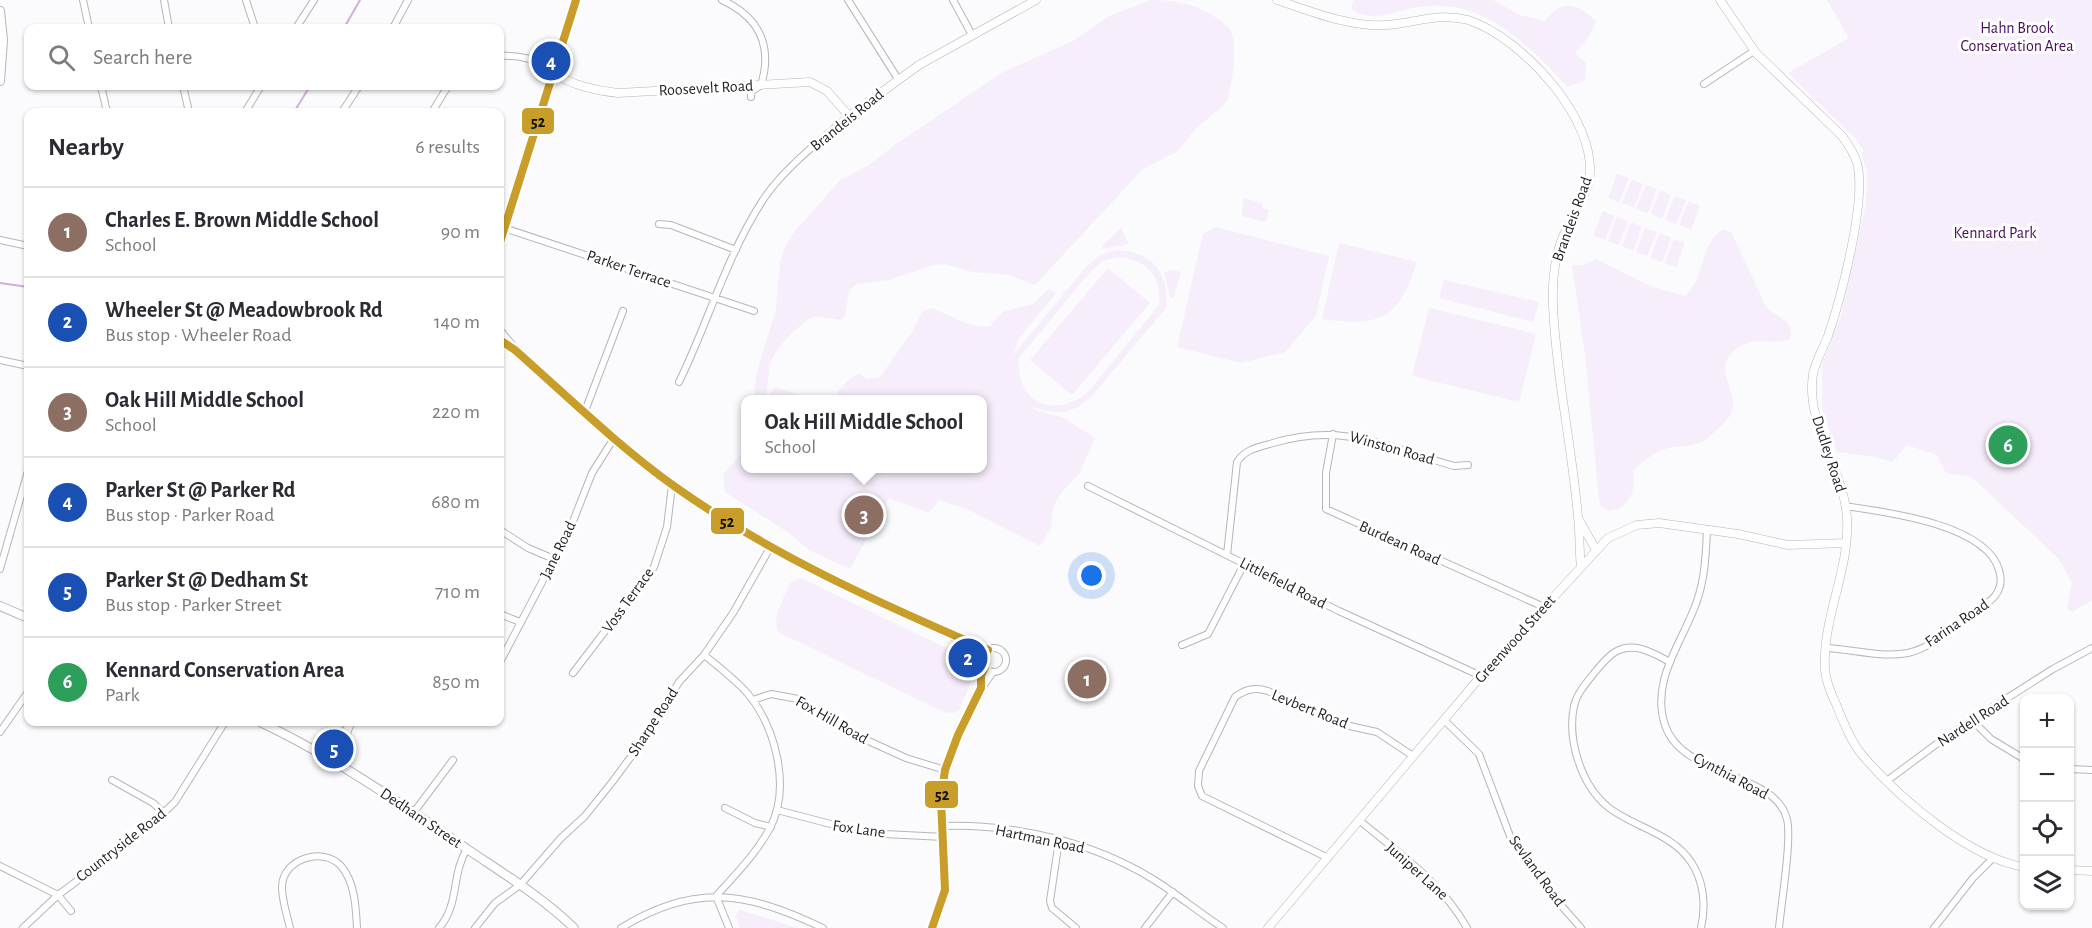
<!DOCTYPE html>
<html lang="en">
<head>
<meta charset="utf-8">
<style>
	body { margin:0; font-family:"Alegreya Sans",sans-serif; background:#f7f7f7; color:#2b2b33 }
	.controls { position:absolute; right:18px; bottom:18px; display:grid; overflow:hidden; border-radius:12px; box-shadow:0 2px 4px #0004 }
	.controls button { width:54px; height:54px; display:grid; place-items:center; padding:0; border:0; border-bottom:2px solid #e1e1e2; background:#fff; color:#2b2b33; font:30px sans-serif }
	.you { position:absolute; left:1092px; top:576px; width:21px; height:21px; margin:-15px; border:4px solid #fff; border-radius:50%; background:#1a73e8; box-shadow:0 0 0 9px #1a73e833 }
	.badge { display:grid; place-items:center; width:39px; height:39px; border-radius:50%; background:#0f766e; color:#fff; font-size:20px; font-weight:700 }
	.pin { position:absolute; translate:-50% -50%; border:3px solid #fff; box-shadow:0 2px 6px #0006 }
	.popup { position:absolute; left:741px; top:395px; width:246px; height:78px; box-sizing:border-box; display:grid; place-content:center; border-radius:12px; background:#fff; filter:drop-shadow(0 2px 4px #0005); font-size:20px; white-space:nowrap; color:#7c7c81 }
	.popup b { font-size:22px; color:#2b2b33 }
	.popup::after { content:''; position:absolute; left:50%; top:100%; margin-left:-12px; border:12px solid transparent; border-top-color:#fff }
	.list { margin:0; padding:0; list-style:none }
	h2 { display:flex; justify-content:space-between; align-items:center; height:78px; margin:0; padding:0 24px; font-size:26px }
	h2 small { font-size:20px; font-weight:400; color:#7c7c81 }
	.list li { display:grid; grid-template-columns:39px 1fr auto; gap:18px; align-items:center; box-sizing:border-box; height:90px; padding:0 24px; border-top:2px solid #e1e1e2 }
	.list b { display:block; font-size:22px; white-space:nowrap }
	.list p { margin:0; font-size:20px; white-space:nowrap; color:#7c7c81 }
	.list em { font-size:20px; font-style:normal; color:#7c7c81 }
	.icon { flex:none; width:33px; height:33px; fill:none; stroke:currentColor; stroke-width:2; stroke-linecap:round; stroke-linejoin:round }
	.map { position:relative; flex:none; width:2092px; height:928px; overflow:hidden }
	.search { position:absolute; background:#fff; box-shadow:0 2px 4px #0004; left:24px; top:24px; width:480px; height:66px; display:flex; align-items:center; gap:15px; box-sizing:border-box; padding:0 21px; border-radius:12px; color:#7c7c81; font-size:22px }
	.panel { position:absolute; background:#fff; box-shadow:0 2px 4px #0004; left:24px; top:108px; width:480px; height:618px; border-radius:12px }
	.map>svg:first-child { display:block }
	.green { fill:#f7eefb; fill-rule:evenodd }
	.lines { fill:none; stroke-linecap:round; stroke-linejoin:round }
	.stream { stroke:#d0afde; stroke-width:2 }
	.minor-casing { stroke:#b7b5b9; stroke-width:8 }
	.tertiary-casing { stroke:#b7b5b9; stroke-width:9 }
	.secondary-casing { stroke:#b7b5b9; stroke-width:10 }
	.minor { stroke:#fefeff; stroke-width:6 }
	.tertiary { stroke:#fefeff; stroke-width:8 }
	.secondary { stroke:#fefeff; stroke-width:8 }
	.bus-1-casing { stroke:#fff; stroke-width:12 }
	.bus-1 { stroke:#c89d2a; stroke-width:8 }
	.labels { text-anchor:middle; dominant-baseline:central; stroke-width:6; stroke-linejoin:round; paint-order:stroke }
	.park-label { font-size:16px; fill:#4a0d5e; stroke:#fff }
	.street-label { font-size:16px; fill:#231f25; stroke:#fff }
	.line-badge { stroke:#fff; stroke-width:2 }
	.pale-badge-label { font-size:16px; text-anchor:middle; font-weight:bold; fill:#111 }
</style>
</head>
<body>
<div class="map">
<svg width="2092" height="928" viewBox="0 0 2092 928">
	<rect width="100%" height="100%" fill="#fbfafc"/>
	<!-- green -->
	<path class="green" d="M 1151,0 C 1182,0 1207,7 1230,29 L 1234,41 L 1234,66 L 1228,99 L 1222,107 L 1195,129 L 1178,151 L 1143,169 L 1035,285 L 1009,275 L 972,272 L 945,264 L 934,265 L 888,280 L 856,284 L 849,291 L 845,316 L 841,320 L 817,316 L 808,319 L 791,334 L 778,348 L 770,363 L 766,398 L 776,387 L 808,399 L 754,399 L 756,375 L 776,309 L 780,263 L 784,249 L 795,231 L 840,180 L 869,165 L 896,144 L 1003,72 L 1073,41 L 1109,16 Z
		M 1354,0 L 1493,0 L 1520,15 L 1545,21 C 1561,0 1575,1 1596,21 L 1589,36 L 1575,54 L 1586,63 L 1585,80 L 1568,87 C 1537,54 1501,16 1455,7 C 1443,5 1431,5 1418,7 C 1398,10 1369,25 1351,8 Z
		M 1827,0 L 2092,0 L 2092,600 L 2072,612 L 2067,608 L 2072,583 L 2059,559 L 1976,481 L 1968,476 L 1946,473 L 1937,455 L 1907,445 L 1893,462 L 1876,457 L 1837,452 L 1822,409 L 1822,364 L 1841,316 L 1866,204 L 1867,172 L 1861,153 L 1864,152 L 1856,139 L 1788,73 L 1849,38 Z
		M 1617,174 L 1629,178 L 1619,202 L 1608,198 Z
		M 1632,179 L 1643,184 L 1634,208 L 1622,203 Z
		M 1646,185 L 1657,189 L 1648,213 L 1636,209 Z
		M 1660,190 L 1671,195 L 1662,219 L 1651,214 Z
		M 1675,196 L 1686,200 L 1676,224 L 1665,220 Z
		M 1243,198 L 1263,203 L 1262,208 L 1269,210 L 1266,222 L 1242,216 Z
		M 1689,201 L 1700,206 L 1691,230 L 1679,225 Z
		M 1603,211 L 1614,216 L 1605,240 L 1593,235 Z
		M 1617,217 L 1628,221 L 1619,245 L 1608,241 Z
		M 1631,222 L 1642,227 L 1633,251 L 1622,246 Z
		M 1215,227 L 1329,256 L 1316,316 L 1285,352 L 1241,363 L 1177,347 L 1203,234 Z
		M 1121,228 L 1129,244 L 1103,249 L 1102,246 Z
		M 1645,228 L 1657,232 L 1647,256 L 1636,252 Z
		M 1723,229 L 1732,233 L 1765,305 C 1775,319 1793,316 1791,338 C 1776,347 1757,336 1742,345 C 1706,366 1740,389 1732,411 C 1729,421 1715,431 1708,438 C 1697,447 1681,445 1668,448 C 1653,452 1644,461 1633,470 C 1636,490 1631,509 1608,511 L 1601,506 L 1599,499 L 1585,355 L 1572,265 L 1583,265 L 1596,259 L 1655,288 L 1685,296 C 1705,279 1699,245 1723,229 Z
		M 1660,233 L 1671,238 L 1662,262 L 1650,258 Z
		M 1674,239 L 1685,243 L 1676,267 L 1665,263 Z
		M 1339,243 L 1417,262 C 1399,320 1380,327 1322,319 Z
		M 1117,250 C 1153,253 1169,271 1166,308 L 1092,396 C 1069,416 1057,416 1029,405 L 1038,411 L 1062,417 L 1095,438 L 1079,474 L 1061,493 L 1053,508 L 1051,528 L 1040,546 L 969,510 L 939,500 L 929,513 L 889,498 L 850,569 L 809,550 L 789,533 L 725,492 L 723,474 L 745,450 L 746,468 L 982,468 L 982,400 L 834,399 C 840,388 846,379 859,374 L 867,379 L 880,377 L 912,332 L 923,311 L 932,308 C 953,316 967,328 990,326 L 1003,312 L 1033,304 L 1049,289 L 1056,293 L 1018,340 L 1013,355 L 1086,267 L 1100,255 ZM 1117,257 C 1147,259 1162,276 1159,305 L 1088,392 C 1054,420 1015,403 1019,358 L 1091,271 L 1103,261 Z
		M 1108,268 L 1150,303 L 1072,395 L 1030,360 Z
		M 1172,270 L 1181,272 L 1174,297 L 1170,297 L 1164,272 Z
		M 1444,280 L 1539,302 L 1533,322 L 1439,298 Z
		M 1429,308 L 1536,334 L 1519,402 L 1412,376 Z
		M 801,578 L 975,662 L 976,670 L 959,710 L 953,713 L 944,712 L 780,633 C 769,621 785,597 790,583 Z
		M 740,910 L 798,928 L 740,928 L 735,915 Z"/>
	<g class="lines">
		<!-- stream -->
		<path class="stream" d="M 344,28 L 360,0
			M 294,112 L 310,86
			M 0,283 L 28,287"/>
		<defs>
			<path id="minor" d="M 83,0 L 89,28
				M 164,0 L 169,28
				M 246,0 L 255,28
				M 722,0 C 759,17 773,46 761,85 L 751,92 L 751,97
				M 848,0 L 898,79
				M 953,0 L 972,35
				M 296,28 L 314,0
				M 393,28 L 408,0
				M 500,56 C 515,55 544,59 554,72
				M 1704,84 L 1754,51
				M 101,86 L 107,112
				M 183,86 L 189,112
				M 245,112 L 261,86
				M 342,112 L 359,86
				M 432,112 L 448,86
				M 659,224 L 671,225 L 736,250
				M 504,228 L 754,311
				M 0,240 L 28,246
				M 500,330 L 514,347
				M 500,340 L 515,350 C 568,396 618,446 674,486 C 769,555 880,604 988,650
				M 0,360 L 28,366
				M 679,382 C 708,323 725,260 761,203 C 780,172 820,140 849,116
				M 585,411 L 623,311
				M 1333,434 L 1326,473 L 1326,509 L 1544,607
				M 1088,486 L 1339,611 L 1481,676
				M 1707,529 C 1706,553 1705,578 1697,601 C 1683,642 1650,680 1665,725 C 1682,778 1775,771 1787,819 C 1792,839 1781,905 1779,928
				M 500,530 L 528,548 L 554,559
				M 1227,555 L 1237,462 C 1245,449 1259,447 1273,443 C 1345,422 1386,447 1454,466 L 1468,465
				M 0,569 L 28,471
				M 500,614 L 520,622
				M 955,639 L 982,659
				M 1182,645 L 1208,634 L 1244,564
				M 1825,648 C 1853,649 1880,658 1908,653 C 1931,648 1955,627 1974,613 C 1990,602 2006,592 1999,570 C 1986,524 1885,512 1845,506
				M982 660a12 12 0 1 1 24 0a12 12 0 1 1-24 0Z
				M 704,655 C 719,667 736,680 748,694 C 776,728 791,788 770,828 C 756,854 735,875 716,896 L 729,928
				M 500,662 L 570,529 L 592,473 L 614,438
				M 1670,662 C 1653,653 1634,641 1615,652 C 1607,657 1601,665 1595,672 C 1587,682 1577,693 1574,706 C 1567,740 1581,785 1608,807 C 1633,827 1672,833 1691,862 C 1704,881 1706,906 1701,928
				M 573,673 L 654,567 L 667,527 L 672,485
				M 981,688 L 981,676 L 985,667
				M 753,700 L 771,694 L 798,699 L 851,733 L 906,758 L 945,770
				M 1445,721 L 1479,754 L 1510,836 L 1552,895 L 1581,928
				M 1973,721 L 1991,739 L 2024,759
				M 0,732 L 28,692
				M 2070,769 L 2092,770
				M 112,780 L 153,803 L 164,813
				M 1888,780 L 1946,737 L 2053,669 L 2092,648
				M 725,808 L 755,823 L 771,827
				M 777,810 L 865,833 L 944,837
				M 414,812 L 453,760
				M 1360,821 C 1399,853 1442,883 1467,928
				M 943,826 C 1014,824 1090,841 1151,878 C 1176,893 1198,912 1223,928
				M 1059,840 L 1050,901 L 1052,908 L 1076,928
				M 1328,858 L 1202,796 L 1198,786 L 1199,771 L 1235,697 C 1246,689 1255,687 1268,691 L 1336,723 L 1377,732 L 1413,756
				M 0,866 L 58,895 L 71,911
				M 23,928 L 58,895 L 143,832 L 175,802 L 225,722
				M 290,928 C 287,915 282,901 282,887 C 282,859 323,846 341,866 C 355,882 356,908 357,928
				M 439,928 C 460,904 451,874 467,849
				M 475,928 L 495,903 L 520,885 L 561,838 L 585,816 L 613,781 L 644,739 L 679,682 L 704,655 L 733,613 L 771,546
				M 621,928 C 695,882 747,892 823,928
				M 932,928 C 955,875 939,850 941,797 C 943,752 968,707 993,672
				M 1145,928 L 1173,892
				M 1934,928 L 1973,878 L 1993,858"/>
			<path id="tertiary" d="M 1277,0 C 1310,11 1351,28 1387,25 C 1415,23 1439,12 1468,20 C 1521,37 1600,121 1589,181 C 1585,199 1574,214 1566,230 C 1554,254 1552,279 1553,305 C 1556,376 1572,446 1578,517 C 1580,533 1579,550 1581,567
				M 1720,0 L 1756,53 L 1842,136 C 1848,144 1854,153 1857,163 C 1867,200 1841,298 1828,336 C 1823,349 1816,360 1813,374 C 1805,425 1844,469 1847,518 C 1850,571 1822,617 1825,670 C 1826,682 1831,693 1836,704 C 1843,721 1851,742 1863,756 C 1899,798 1969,858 2024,867
				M 554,72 C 568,85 599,91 618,93 L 810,82 L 827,91 L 849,116 L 919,65 L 1036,0
				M 1579,520 L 1596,550
				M 2070,870 L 2092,871
				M 1268,928 L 1481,676 L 1608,538 L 1637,525 L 1659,523 L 1738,534 L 1788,545 L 1846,543"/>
			<path id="secondary" d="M 0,11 L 3,40 L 0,81
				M 500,242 L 576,0
				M 0,606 L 28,618
				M 260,722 C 334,757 400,803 467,849 C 504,874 542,897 574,928
				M 324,754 L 347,730 L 351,722
				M 340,764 L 347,730"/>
		</defs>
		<!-- minor casing -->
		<use href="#minor" class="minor-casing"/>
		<!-- tertiary casing -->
		<use href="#tertiary" class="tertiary-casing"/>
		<!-- secondary casing -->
		<use href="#secondary" class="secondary-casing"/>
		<!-- minor -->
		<use href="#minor" class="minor"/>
		<!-- tertiary -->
		<use href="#tertiary" class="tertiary"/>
		<!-- secondary -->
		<use href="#secondary" class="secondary"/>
		<defs>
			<path id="bus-1" d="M 500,242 L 576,0
				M 500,340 L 515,350 C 567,396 617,445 674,486 C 771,555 879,603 988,650
				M 932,928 L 945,890 L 941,799 L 945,770 L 958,735 L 981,688 L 981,676 L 985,667"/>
		</defs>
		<!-- bus-1 casing -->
		<use href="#bus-1" class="bus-1-casing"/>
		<!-- bus-1 -->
		<use href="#bus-1" class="bus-1"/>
	</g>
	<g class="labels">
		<!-- park labels -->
		<g class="park-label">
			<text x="2017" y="28">Hahn Brook<tspan x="2017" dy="18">Conservation Area</tspan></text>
			<text x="1995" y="233">Kennard Park</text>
		</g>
		<!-- street labels -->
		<g class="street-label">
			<text transform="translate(706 88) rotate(-3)">Roosevelt Road</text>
			<text transform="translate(847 120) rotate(-39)">Brandeis Road</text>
			<text transform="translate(1572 219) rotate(-70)">Brandeis Road</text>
			<text transform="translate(629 269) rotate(19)">Parker Terrace</text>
			<text transform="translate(1392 448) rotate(16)">Winston Road</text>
			<text transform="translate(1829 454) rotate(72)">Dudley Road</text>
			<text transform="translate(1400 543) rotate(24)">Burdean Road</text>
			<text transform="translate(558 550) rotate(-64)">Jane Road</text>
			<text transform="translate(1283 583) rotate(27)">Littlefield Road</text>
			<text transform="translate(628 600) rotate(-54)">Voss Terrace</text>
			<text transform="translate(1957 623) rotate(-34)">Farina Road</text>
			<text transform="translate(1515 639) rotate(-48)">Greenwood Street</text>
			<text transform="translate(1310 709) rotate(22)">Levbert Road</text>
			<text transform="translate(832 720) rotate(30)">Fox Hill Road</text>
			<text transform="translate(1973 721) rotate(-33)">Nardell Road</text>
			<text transform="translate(653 722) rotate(-57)">Sharpe Road</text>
			<text transform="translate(1731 776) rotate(28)">Cynthia Road</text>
			<text transform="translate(421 818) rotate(34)">Dedham Street</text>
			<text transform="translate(859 829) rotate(8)">Fox Lane</text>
			<text transform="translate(1040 839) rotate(12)">Hartman Road</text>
			<text transform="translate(121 845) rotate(-38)">Countryside Road</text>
			<text transform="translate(1417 871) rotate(42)">Juniper Lane</text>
			<text transform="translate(1537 871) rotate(54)">Sevland Road</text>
		</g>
	</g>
	<g class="line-badge">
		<rect x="521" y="107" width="34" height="28" rx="6" fill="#c89d2a"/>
		<rect x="710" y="507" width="35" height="28" rx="6" fill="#c89d2a"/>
		<rect x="924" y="780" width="35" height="29" rx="6" fill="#c89d2a"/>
	</g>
	<g class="pale-badge-label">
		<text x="538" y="127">52</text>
		<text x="727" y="527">52</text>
		<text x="942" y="800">52</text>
	</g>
</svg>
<div class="controls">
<button>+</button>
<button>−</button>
<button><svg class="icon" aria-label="locate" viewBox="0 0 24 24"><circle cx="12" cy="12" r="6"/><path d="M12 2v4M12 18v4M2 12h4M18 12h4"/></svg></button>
<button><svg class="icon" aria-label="layers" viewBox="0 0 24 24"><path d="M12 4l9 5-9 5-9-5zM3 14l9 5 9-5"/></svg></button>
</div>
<div class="you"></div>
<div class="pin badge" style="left:1087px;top:679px;background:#8d6e63">1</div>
<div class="pin badge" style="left:968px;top:658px;background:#1a4fb4">2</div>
<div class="pin badge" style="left:864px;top:515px;background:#8d6e63">3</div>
<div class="popup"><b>Oak Hill Middle School</b>School</div>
<div class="pin badge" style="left:551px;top:61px;background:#1a4fb4">4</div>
<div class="pin badge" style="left:334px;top:749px;background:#1a4fb4">5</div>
<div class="pin badge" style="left:2008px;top:445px;background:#2e9e5b">6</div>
<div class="search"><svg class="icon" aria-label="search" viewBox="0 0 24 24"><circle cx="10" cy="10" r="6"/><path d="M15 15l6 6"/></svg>Search here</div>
<section class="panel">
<h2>Nearby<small>6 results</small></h2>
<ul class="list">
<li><span class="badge" style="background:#8d6e63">1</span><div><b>Charles E. Brown Middle School</b><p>School</p></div><em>90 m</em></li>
<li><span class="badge" style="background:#1a4fb4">2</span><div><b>Wheeler St @ Meadowbrook Rd</b><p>Bus stop · Wheeler Road</p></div><em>140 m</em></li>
<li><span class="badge" style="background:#8d6e63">3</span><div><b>Oak Hill Middle School</b><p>School</p></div><em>220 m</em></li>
<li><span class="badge" style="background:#1a4fb4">4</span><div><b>Parker St @ Parker Rd</b><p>Bus stop · Parker Road</p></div><em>680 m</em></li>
<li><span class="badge" style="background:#1a4fb4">5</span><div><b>Parker St @ Dedham St</b><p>Bus stop · Parker Street</p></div><em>710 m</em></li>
<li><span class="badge" style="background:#2e9e5b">6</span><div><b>Kennard Conservation Area</b><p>Park</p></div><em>850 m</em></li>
</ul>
</section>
</div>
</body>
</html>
